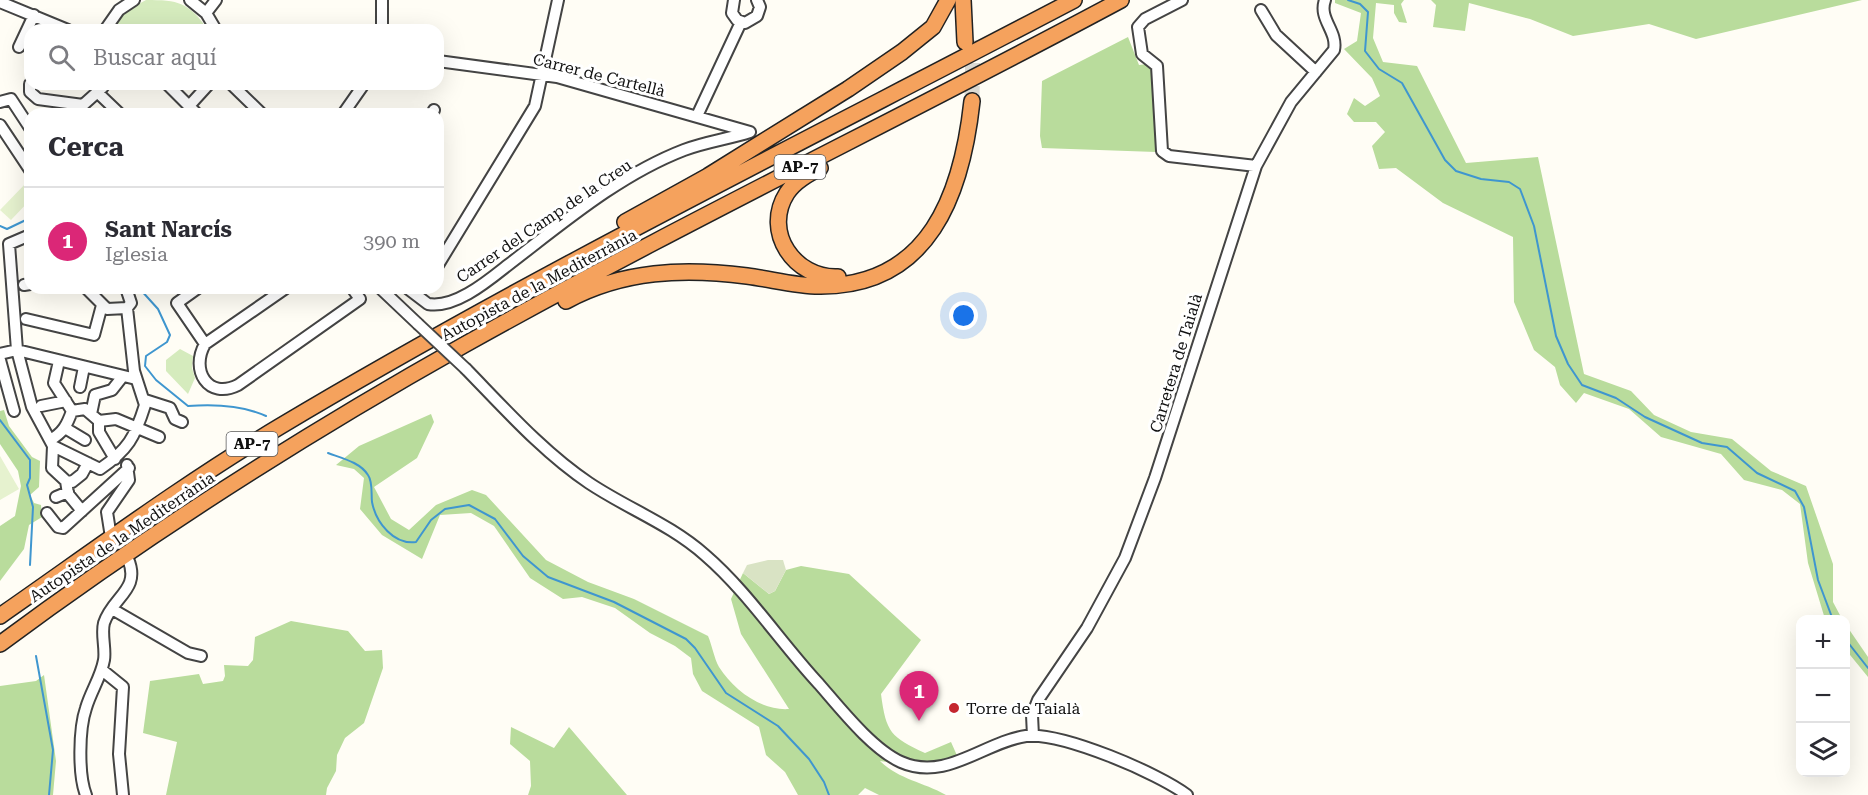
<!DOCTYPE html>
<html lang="es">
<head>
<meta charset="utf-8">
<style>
	body { margin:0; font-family:"Roboto Serif",serif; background:#f2f2f3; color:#2b2b33 }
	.controls { position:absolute; right:18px; bottom:18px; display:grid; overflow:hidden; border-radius:12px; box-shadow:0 6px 24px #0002 }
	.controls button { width:54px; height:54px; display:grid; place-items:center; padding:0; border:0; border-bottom:2px solid #e1e1e2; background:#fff; color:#2b2b33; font:30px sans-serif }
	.you { position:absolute; left:964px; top:316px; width:21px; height:21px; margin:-15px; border:4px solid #fff; border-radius:50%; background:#1a73e8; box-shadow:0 0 0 9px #1a73e833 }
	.badge { display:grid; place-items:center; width:39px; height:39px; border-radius:50%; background:#db2777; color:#fff; font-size:20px; font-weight:700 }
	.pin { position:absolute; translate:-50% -50px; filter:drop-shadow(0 2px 3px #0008) }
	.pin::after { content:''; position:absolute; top:32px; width:21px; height:18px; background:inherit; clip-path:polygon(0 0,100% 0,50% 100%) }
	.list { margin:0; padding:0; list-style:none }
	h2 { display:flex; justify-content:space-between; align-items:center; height:78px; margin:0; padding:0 24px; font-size:26px }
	h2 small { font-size:20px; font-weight:400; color:#7c7c81 }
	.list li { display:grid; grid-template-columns:39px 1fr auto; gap:18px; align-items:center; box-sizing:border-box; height:108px; padding:0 24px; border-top:2px solid #e1e1e2 }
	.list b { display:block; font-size:22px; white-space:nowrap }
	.list p { margin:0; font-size:20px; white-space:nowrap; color:#7c7c81 }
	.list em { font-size:20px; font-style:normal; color:#7c7c81 }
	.icon { flex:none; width:33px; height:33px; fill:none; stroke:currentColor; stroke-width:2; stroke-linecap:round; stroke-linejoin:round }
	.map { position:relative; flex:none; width:1868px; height:795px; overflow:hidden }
	.search { position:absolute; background:#fff; box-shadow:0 6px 24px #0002; left:24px; top:24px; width:420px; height:66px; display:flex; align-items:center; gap:15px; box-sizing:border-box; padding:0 21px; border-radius:18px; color:#7c7c81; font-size:22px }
	.panel { position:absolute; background:#fff; box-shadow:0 6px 24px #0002; left:24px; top:108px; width:420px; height:186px; border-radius:18px }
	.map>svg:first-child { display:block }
	.green { fill:#d5ebbd }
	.forest { fill:#b9dc9c }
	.cemetery { fill:#d9e3c4 }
	.pitch { fill:#e6f2cf }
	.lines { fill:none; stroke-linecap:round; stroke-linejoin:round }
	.stream { stroke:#3f96cf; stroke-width:2 }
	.minor-tunnel { stroke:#dbdad3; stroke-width:10; stroke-dasharray:10 5; stroke-linecap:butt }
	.highway-tunnel { stroke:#dbdad3; stroke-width:15; stroke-dasharray:15 8; stroke-linecap:butt }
	.minor-casing { stroke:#444; stroke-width:14 }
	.highway-casing { stroke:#222; stroke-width:18 }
	.minor { stroke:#fff; stroke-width:10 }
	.highway { stroke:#f5a25d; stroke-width:15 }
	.minor-bridge-casing { stroke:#444; stroke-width:14; stroke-linecap:butt }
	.minor-bridge { stroke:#fff; stroke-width:10 }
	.poi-dot { fill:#c4262e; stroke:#fff; stroke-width:2 }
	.labels { text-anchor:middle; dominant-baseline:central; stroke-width:6; stroke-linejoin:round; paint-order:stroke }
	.shield { fill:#fff; stroke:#585858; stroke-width:1.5 }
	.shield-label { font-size:15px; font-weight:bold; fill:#111 }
	.street-label { font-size:16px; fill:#111; stroke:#fff }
	.poi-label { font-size:16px; fill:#111; stroke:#fff; text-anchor:start }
</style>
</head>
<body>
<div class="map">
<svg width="1868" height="795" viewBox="0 0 1868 795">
	<rect width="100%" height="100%" fill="#fffdf5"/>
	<!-- green -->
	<path class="green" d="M 146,0 C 178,0 189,2 208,30 L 111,30 L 124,12 Z
		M 180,349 L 193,356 L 192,368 L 195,378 L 188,394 L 166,371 L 166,360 Z"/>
	<!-- forest -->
	<path class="forest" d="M 1335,0 L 1404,0 L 1401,4 L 1407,23 L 1399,22 L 1394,13 L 1394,5 L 1376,3 L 1373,38 L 1383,62 L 1417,66 L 1466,163 L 1538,157 L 1584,374 L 1631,391 L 1654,415 L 1691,432 L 1732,439 L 1771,471 L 1806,486 L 1833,564 L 1833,602 L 1842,619 L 1825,619 L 1808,563 L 1800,504 L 1782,490 L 1744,480 L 1721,454 L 1661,437 L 1629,409 L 1584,393 L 1576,403 L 1560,385 L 1555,367 L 1534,350 L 1514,302 L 1513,237 L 1443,203 L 1396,168 L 1379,169 L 1372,146 L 1385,132 L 1376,122 L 1354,122 L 1347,114 L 1354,98 L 1365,106 L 1380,96 L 1372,78 L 1344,49 L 1357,41 L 1361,13 L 1335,3 Z
		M 1431,0 L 1862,0 L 1696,39 L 1649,24 L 1573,36 L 1530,19 L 1469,3 L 1465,31 L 1433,27 L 1436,5 Z
		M 1128,37 L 1139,65 L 1148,64 L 1154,72 L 1156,152 L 1042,148 L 1040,136 L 1042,81 Z
		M 4,410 L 9,426 L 32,457 L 40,461 L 39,487 L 30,495 L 34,503 L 41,505 L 42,517 L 29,525 L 24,549 L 0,581 L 0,526 L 15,516 L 21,486 L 18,471 L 0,444 L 0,411 Z
		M 431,414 L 434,422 L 417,458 L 374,487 L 391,519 L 409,530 L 436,505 L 472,490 L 486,495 L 546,560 L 588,582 L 634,599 L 708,636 C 712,645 714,658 719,667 C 734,690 761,711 789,709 L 741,634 L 731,599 L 743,573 L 769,594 L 775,591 L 786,570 L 801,566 L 849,574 L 921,640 L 881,694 C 886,733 891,737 925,753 L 951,742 L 959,760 L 934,769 L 880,761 C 898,779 923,782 946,795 L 879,795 L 865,788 L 858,795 L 798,795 L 785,772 L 766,755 L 759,727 L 702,691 L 693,674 L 691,658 L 675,646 L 650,633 L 615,608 L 582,597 L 563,599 L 530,578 L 494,526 L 471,513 L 440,515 L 422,559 L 382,535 L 360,509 L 364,478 L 354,469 L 336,465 L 359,446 Z
		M 291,621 L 348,631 L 365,651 L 382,650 L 383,668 L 364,723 L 345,738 L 337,755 L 336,771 L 327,788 L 326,795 L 166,795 L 177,742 L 143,733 L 150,681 L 199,674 L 203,684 L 223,681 L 225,676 L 224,665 L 248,666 L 253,660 L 255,637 Z
		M 1846,625 L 1868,657 L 1868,677 L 1846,650 Z
		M 44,675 L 56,761 L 53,795 L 0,795 L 0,686 L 36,681 Z
		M 511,727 L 554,748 L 569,727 L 627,795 L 528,795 L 531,786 L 530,761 L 510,744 Z"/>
	<!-- cemetery -->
	<path class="cemetery" d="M 768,560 L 783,560 L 786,570 L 775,591 L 769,594 L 743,573 L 747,565 Z"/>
	<!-- pitch -->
	<path class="pitch" d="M 27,182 L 30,184 L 30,200 L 11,220 L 0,210 Z
		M 0,456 L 19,489 L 0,500 Z"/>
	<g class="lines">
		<!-- stream -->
		<path class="stream" d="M 1348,0 L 1360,4 L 1368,12 L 1365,51 L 1379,69 L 1402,83 L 1445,160 L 1456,171 L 1481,179 L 1509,182 L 1520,189 L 1534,226 L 1556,336 L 1568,364 L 1582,385 L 1616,398 L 1645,417 L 1702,443 L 1727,447 L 1757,473 L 1795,491 L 1804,507 L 1818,580 L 1833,620
			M 0,226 L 7,229 L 30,218
			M 139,288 L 158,309 L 170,335 L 167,342 L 146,356 L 145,366 L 156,380 L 188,406 C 214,404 242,405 266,416
			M 0,420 L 30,460 L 30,478 L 27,485 L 33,507 L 30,565
			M 328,453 C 341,458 360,462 368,475 C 373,482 371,494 372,502 C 376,523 394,545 416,542 L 431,520 L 445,509 L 469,505 L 495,519 L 523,556 L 548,577 L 614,602 L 686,639 L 695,648 L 726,693 L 778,726 L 809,759 L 824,782 L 829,795
			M 1846,640 L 1868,668
			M 36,656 L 53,750 L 49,795"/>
		<!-- minor-tunnel -->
		<path class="minor-tunnel" d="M 110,531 L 128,559"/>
		<!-- highway-tunnel -->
		<path class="highway-tunnel" d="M 972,101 L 973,38"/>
		<defs>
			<path id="minor" d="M 190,0 L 206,13 L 216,30
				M 734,0 L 732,13 L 737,20 L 745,23 L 757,16 L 760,7 L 757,0
				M 1182,0 L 1145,19 L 1138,27 L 1142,54 L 1157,66 L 1162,151 L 1169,156 L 1256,166
				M 0,2 L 68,30
				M 1261,10 L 1276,35 L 1316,72
				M 206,13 L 216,0
				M 105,30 L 119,10 L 134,0
				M 382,30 L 382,0
				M 19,47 L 34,15
				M 438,61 L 557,77 L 750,132
				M 30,84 L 30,92 L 38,99 L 83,105 L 103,87
				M 167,84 L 197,114
				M 231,84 L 262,114
				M 97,92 L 120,114
				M 0,102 L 11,99 L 30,128
				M 189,106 L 209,84
				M 343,114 L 364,84
				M 432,114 L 434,110
				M 697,116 L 741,22
				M 0,125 L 30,170
				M 30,235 L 9,244 L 17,350 L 32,407 L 53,446
				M 438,265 L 535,106 L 558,0
				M 24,285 L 30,284
				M 86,288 L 107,309 L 127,308
				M 198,288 L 177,303 L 205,344 C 190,370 208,400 238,385 L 360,299 L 352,288
				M 380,288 L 418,324
				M 407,288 L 428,304 C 455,309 489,280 508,265 C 563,223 619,175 684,150 C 705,142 728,139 750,132
				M 26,319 L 94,335 L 102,305
				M 205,344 L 286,288
				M 0,354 L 17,350 L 136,379
				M 0,360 L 14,411
				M 466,369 C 504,408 544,453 589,483 C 628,509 670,524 705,555 C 748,592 780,642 819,684 C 840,708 872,749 901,762 C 946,782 984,742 1026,736 C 1062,732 1158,773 1187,795
				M 80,387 L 84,367
				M 145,400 L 170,408 L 175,419 L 182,422
				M 41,406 L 66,401
				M 72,411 L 85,409 L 99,421 L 116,419 L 159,437
				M 91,414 L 95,395 L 112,390 L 123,376
				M 99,421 L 99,432 L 115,459
				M 65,428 L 85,440
				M 50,440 C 63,433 67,425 72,411 L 54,383 L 59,361
				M 53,446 L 100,469 C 128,450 135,437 145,405 L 134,371 L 127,308 L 131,303 L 126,288
				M 53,446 L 52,468 L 66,481 L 68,494 L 82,511
				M 66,481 L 72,482 L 82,474 L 88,463
				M 56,497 L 68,492
				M 47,513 L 58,527 L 63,528 L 129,468
				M 110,531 L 107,512 L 129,480 L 127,465
				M 112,609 L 188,653 L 201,656
				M 102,670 L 123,687 L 119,754 L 123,795
				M 1033,736 L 1032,715 L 1038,700 L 1087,628 L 1125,558 L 1155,478 L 1256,166 L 1291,102 L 1334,50 C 1338,31 1318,19 1325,0
				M 86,795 C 78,775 79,728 86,708 C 91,691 101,677 104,660 C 106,649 101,634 104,623 C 113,596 141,590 128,559"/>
			<path id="highway" d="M 963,0 L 965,42
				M 820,168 C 808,174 795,181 787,193 C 762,232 795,279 838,277
				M 625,222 L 708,176 L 848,89 L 902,52 L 933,27 L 948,0
				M 566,301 C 623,270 684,268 747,276 C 771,279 795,286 819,286 C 930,287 962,193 972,101
				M 0,616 C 92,552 182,485 279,427 C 537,273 807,140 1074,0
				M 0,644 C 148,534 304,435 464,345 C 680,224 903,117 1121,0"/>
		</defs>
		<!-- minor casing -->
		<use href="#minor" class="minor-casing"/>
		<!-- highway casing -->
		<use href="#highway" class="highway-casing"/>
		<!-- minor -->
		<use href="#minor" class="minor"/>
		<!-- highway -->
		<use href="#highway" class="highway"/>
		<defs>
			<path id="minor-bridge" d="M 418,324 L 466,369"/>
		</defs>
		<!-- minor-bridge casing -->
		<use href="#minor-bridge" class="minor-bridge-casing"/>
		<!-- minor-bridge -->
		<use href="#minor-bridge" class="minor-bridge"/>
	</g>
	<!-- markers -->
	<circle class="poi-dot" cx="954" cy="708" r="6"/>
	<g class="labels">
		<!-- shield labels -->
		<g class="shield">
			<rect x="774.5" y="155" width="51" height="24" rx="4.5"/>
			<rect x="226.5" y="432" width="51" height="24" rx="4.5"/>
		</g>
		<g class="shield-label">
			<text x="800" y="167">AP-7</text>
			<text x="252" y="444">AP-7</text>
		</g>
		<!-- street labels -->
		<g class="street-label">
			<text transform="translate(599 75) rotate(14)">Carrer de Cartellà</text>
			<text transform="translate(544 221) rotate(-34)">Carrer del Camp de la Creu</text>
			<text transform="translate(539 285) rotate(-28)">Autopista de la Mediterrània</text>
			<text transform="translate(1176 363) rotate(-73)">Carretera de Taialà</text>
			<text transform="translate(122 537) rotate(-34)">Autopista de la Mediterrània</text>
		</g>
		<!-- poi labels -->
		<g class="poi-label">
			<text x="966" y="708">Torre de Taialà</text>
		</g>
	</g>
</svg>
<div class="controls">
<button>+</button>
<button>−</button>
<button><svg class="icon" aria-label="layers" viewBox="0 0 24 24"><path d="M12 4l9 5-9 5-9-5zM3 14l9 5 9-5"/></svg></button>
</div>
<div class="you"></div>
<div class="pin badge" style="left:919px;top:721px">1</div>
<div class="search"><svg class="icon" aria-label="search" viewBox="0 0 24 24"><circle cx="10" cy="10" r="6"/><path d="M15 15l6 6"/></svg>Buscar aquí</div>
<section class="panel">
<h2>Cerca<small></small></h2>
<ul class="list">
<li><span class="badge">1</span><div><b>Sant Narcís</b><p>Iglesia</p></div><em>390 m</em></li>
</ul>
</section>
</div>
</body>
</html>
